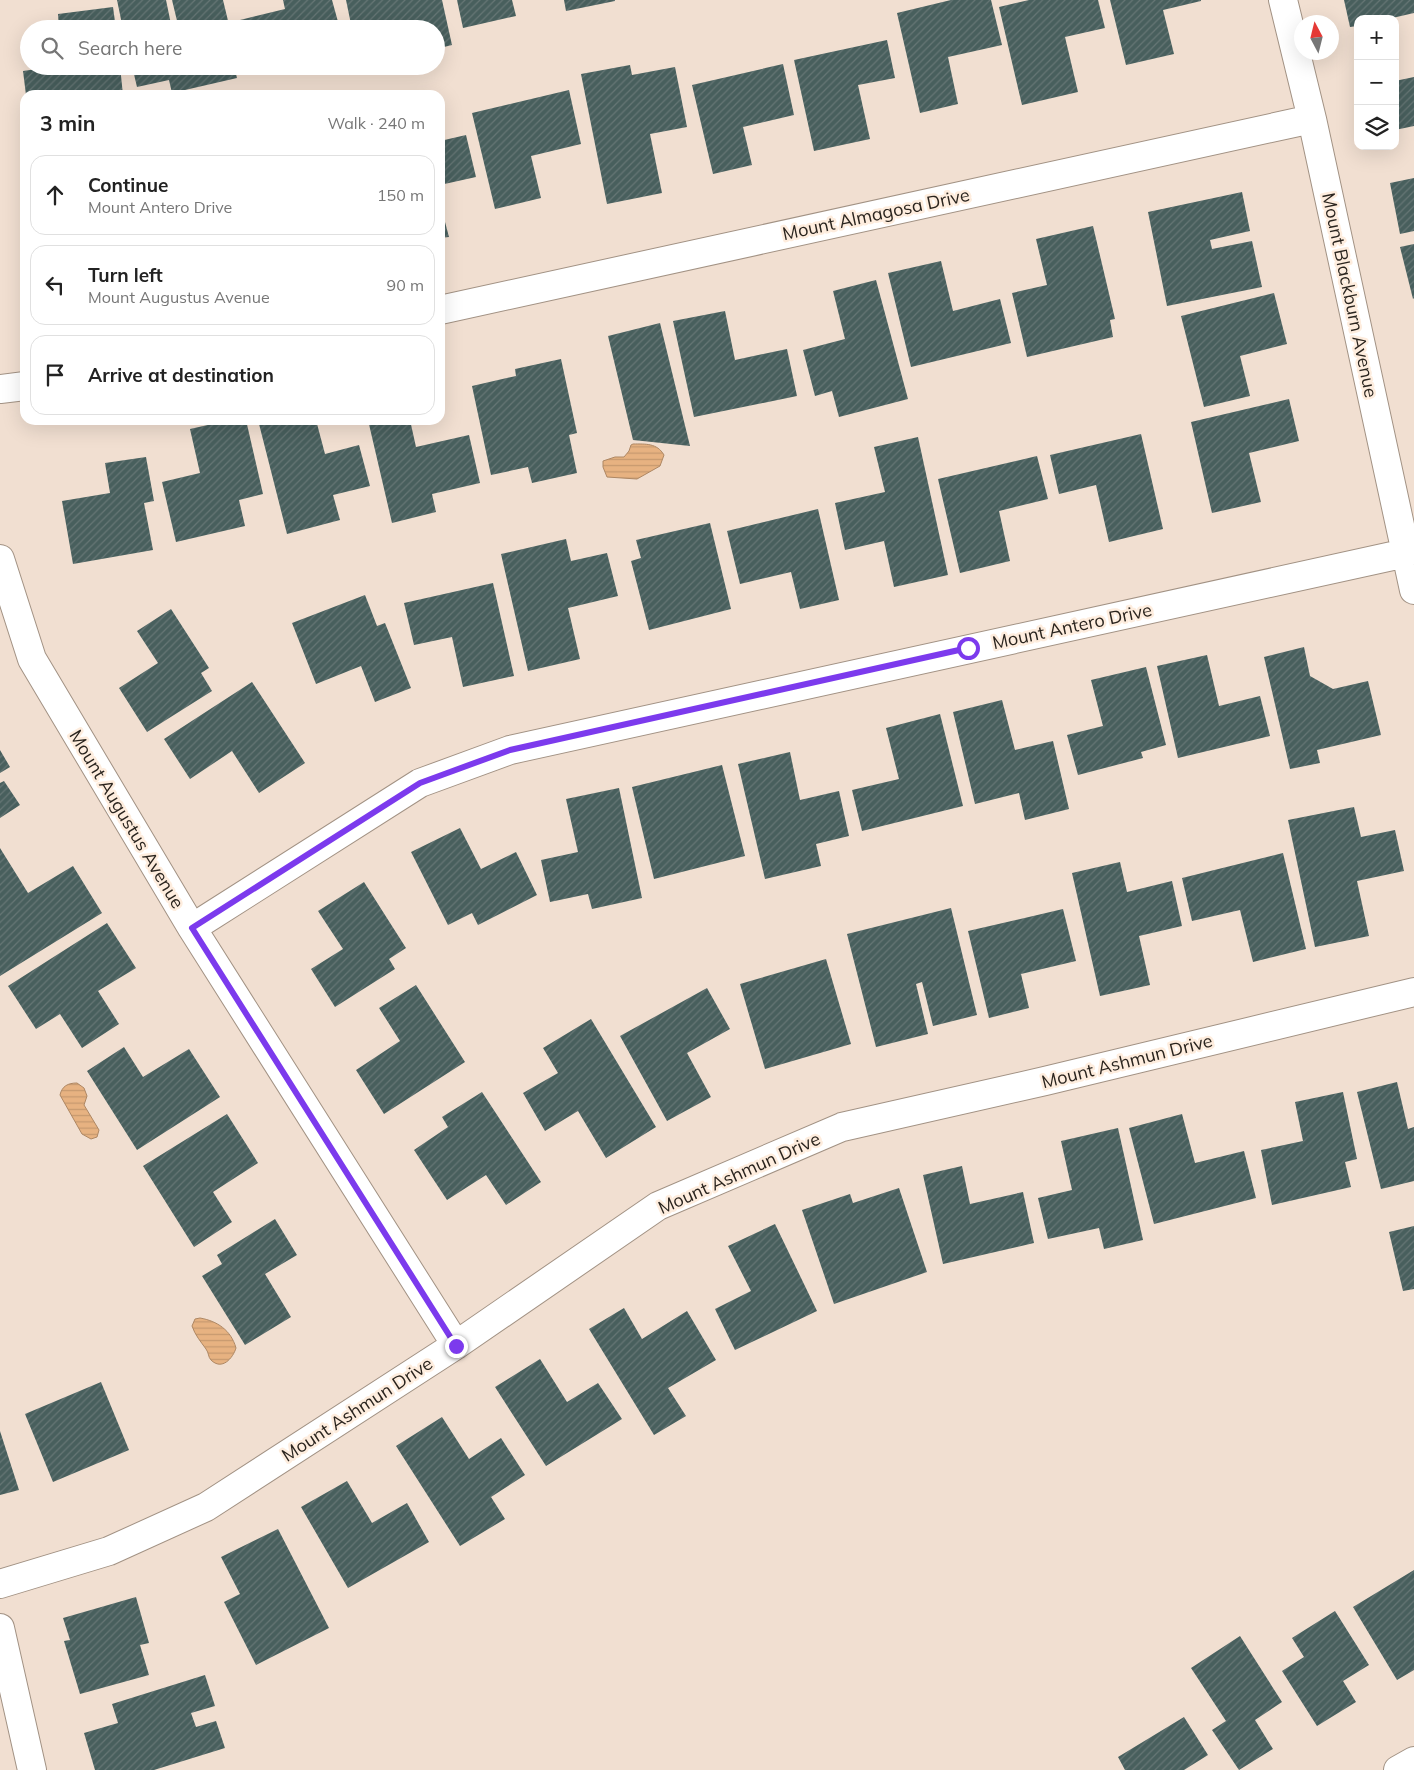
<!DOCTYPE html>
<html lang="en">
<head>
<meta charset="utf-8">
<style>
	body { margin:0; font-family:Mulish,sans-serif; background:#f6f6f6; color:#222 }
	.controls { position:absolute; right:15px; top:15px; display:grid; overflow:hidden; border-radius:10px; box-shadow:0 5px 20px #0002 }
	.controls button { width:45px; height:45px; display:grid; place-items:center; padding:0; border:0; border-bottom:1px solid #e0e0e0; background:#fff; color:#222; font:25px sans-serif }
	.compass { position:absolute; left:1294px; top:15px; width:45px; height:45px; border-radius:50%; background:#fff; box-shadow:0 5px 20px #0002; rotate:353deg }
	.stop { position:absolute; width:15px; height:15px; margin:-11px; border:4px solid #7c3aed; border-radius:50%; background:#fff }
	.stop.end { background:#7c3aed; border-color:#fff; box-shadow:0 1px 5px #0008 }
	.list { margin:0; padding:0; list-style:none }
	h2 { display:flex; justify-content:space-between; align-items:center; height:65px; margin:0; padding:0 20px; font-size:21px }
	h2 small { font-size:16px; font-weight:400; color:#767676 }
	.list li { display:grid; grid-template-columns:32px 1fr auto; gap:15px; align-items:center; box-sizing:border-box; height:80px; margin:0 10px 10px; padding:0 10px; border:1px solid #e0e0e0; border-radius:15px }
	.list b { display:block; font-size:19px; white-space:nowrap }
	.list p { margin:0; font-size:16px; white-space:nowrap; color:#767676 }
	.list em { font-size:16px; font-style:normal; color:#767676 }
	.icon { flex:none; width:28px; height:28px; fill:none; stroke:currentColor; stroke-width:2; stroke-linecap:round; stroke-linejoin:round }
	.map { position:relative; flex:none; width:1414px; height:1770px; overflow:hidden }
	.search { position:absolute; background:#fff; box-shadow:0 5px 20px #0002; left:20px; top:20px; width:425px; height:55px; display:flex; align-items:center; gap:12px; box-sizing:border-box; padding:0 18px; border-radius:28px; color:#767676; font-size:19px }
	.panel { position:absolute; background:#fff; box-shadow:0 5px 20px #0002; left:20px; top:90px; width:425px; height:335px; border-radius:15px }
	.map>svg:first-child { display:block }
	.water { fill:url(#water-rules); stroke:#ae8763 }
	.building { fill:url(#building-hatch) }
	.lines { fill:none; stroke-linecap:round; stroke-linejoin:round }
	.minor-casing { stroke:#a29284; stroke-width:30 }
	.minor { stroke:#fff; stroke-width:28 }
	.route { stroke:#7c3aed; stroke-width:6 }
	.labels { text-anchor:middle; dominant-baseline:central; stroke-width:5; stroke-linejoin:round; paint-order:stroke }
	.street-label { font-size:18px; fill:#2a241e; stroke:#feedde }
</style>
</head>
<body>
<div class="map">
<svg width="1414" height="1770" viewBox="0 0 1414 1770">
	<defs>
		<pattern id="water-rules" width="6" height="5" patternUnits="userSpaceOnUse" patternTransform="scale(1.25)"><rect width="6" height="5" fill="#e7b281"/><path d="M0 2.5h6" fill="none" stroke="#c6996f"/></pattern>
		<pattern id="building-hatch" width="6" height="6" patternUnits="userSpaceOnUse" patternTransform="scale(1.25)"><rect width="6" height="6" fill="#485f5d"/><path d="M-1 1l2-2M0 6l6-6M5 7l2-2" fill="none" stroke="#667675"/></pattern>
	</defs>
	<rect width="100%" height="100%" fill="#f1dfd1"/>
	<!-- water -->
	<path class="water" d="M 633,444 C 646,444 657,443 664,455 L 660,466 L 637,479 L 607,477 L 603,467 L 603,461 L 615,457 L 624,457 L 629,451 L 631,445 Z
		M 77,1083 L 84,1088 L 87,1096 L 84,1105 L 99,1130 L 97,1137 L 91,1139 L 82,1134 L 60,1095 C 62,1086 68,1083 77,1083 Z
		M 200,1318 C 217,1321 231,1330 236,1348 C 233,1358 222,1371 211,1360 C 208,1357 209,1353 206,1349 C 201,1342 195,1335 192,1326 L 195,1319 Z"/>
	<!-- building -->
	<path class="building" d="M 117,0 L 166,0 L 172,29 L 123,29 Z
		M 172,0 L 223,0 L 230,29 L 179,29 Z
		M 283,0 L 332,0 L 340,29 L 242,29 L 240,20 L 285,9 Z
		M 346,0 L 442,0 L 452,45 L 436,49 L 436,29 L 352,29 Z
		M 457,0 L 512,0 L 516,16 L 463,28 Z
		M 564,0 L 615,0 L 615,1 L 566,11 Z
		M 951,0 L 991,0 L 1002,45 L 948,57 L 958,104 L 920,113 L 897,13 Z
		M 1029,0 L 1098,0 L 1105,28 L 1065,37 L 1078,92 L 1022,105 L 999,7 Z
		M 1110,0 L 1201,0 L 1201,1 L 1163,10 L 1174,54 L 1126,65 Z
		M 1344,0 L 1414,0 L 1414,13 L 1388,19 L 1358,19 L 1358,26 L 1350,27 Z
		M 113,7 L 116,29 L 59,29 L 58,14 Z
		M 887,40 L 895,78 L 858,85 L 870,139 L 814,151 L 794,60 Z
		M 783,64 L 794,115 L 743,127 L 752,165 L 713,174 L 692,85 Z
		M 630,65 L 632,75 L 675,67 L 687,127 L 650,134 L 662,193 L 607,204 L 581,74 Z
		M 57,66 L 120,66 L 123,95 L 26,95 L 23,71 Z
		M 132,66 L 234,66 L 237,78 L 172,93 L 169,80 L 137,87 Z
		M 251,66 L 276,66 L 276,67 L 253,73 Z
		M 1414,77 L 1414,126 L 1395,130 L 1395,81 Z
		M 569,90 L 581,144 L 531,156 L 541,198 L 495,209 L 472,113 Z
		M 466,135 L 476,177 L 440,185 L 440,141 Z
		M 1414,178 L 1414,231 L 1400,234 L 1390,183 Z
		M 1242,192 L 1250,231 L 1210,240 L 1212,249 L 1252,241 L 1262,287 L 1167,306 L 1148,212 Z
		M 440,203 L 449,237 L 440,238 Z
		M 1093,226 L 1115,319 L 1110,320 L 1113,337 L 1027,357 L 1012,293 L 1047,285 L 1036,239 Z
		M 1414,244 L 1414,298 L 1413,299 L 1400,247 Z
		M 941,261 L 953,311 L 1000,299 L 1011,343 L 911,367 L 888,273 Z
		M 876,280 L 908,399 L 839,417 L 832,391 L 815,396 L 803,350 L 845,339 L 833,291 Z
		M 1274,293 L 1287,344 L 1240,356 L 1250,396 L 1204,407 L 1181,316 Z
		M 725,311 L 735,360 L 787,349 L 797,396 L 694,417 L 673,321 Z
		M 660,323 L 690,446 L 633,440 L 608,336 Z
		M 561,359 L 577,433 L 569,435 L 577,473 L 532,483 L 528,467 L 491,475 L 472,386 L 516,376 L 515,369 Z
		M 1289,399 L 1299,441 L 1249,453 L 1261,502 L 1212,513 L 1191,422 Z
		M 230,420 L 246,420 L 263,494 L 239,500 L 245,526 L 176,542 L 162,482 L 200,473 L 190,429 Z
		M 258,420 L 316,420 L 325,454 L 359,445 L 370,486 L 333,495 L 340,520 L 287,534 Z
		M 368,420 L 410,420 L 416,447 L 469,435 L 480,483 L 432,494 L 436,512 L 392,523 Z
		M 1141,434 L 1163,529 L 1109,542 L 1096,485 L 1059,494 L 1050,455 Z
		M 918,437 L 948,575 L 894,587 L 884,541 L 845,550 L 835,503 L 885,492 L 874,447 Z
		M 1037,456 L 1048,499 L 999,511 L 1010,561 L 960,573 L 938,479 Z
		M 146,457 L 154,501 L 144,503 L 153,550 L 73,564 L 62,501 L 110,493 L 105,463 Z
		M 818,509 L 839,600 L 800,609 L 791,572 L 740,584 L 727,531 Z
		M 710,523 L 731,609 L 649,630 L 631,561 L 641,558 L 636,540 Z
		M 566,539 L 571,561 L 607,553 L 618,596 L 568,608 L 580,659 L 528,671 L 501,554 Z
		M 493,583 L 514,676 L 463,687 L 452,637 L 414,645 L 404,603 Z
		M 365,595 L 377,626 L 385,623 L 411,688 L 375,702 L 361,666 L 316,684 L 292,623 Z
		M 171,609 L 209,668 L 201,673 L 212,691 L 147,732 L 119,688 L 158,663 L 137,631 Z
		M 1304,647 L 1310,676 L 1333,689 L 1368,681 L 1381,735 L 1317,750 L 1320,763 L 1290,769 L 1264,657 Z
		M 1207,655 L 1219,706 L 1260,696 L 1270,736 L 1178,758 L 1157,666 Z
		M 1146,667 L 1166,745 L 1141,752 L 1143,758 L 1078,775 L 1067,735 L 1103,726 L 1091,680 Z
		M 252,682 L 305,763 L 259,793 L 232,751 L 190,779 L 164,739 Z
		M 1002,700 L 1015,750 L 1053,741 L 1069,809 L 1025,820 L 1019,793 L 975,804 L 953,712 Z
		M 940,714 L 963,806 L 862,831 L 852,790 L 899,779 L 886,728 Z
		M 0,750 L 10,767 L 0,773 Z
		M 790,752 L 800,800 L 839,791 L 849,836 L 816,844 L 821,866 L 765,879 L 738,764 Z
		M 722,765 L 745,856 L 654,879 L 632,787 Z
		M 4,781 L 20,805 L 0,818 L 0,783 Z
		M 619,788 L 642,898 L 592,909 L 588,894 L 550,902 L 541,860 L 578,852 L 566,799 Z
		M 1354,807 L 1361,837 L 1395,830 L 1404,871 L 1357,881 L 1369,936 L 1315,947 L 1288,820 Z
		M 460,828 L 481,869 L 516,852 L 537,895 L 478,925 L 472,913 L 448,925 L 411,852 Z
		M 0,848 L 28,893 L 73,866 L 102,913 L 0,976 Z
		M 1283,853 L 1306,949 L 1253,962 L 1240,910 L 1192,921 L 1182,878 Z
		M 1120,862 L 1127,892 L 1172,881 L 1182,926 L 1139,936 L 1150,985 L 1100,996 L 1072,873 Z
		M 364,882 L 406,948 L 389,959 L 395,969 L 335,1007 L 311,969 L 343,949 L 318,911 Z
		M 951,908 L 977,1015 L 933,1026 L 922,982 L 916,984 L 928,1034 L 876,1047 L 847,934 Z
		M 1063,909 L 1076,961 L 1021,974 L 1029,1008 L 989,1018 L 968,931 Z
		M 107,923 L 136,968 L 98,991 L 119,1024 L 82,1048 L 60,1014 L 36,1029 L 8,986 Z
		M 826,959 L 851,1044 L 765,1069 L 740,984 Z
		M 416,985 L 465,1062 L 384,1114 L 356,1070 L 400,1041 L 379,1008 Z
		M 707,988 L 730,1029 L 687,1053 L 711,1097 L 667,1121 L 620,1036 Z
		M 591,1019 L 656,1127 L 606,1158 L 578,1111 L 545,1131 L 523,1093 L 558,1073 L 543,1048 Z
		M 124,1047 L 143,1077 L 189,1049 L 220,1097 L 137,1150 L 87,1071 Z
		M 1397,1082 L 1408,1129 L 1414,1127 L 1414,1181 L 1381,1189 L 1357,1092 Z
		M 482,1092 L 541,1182 L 506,1205 L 486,1175 L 447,1200 L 414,1150 L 448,1127 L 442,1117 Z
		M 1343,1092 L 1357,1159 L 1345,1162 L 1351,1187 L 1272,1205 L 1261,1150 L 1303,1141 L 1295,1102 Z
		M 227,1114 L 258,1163 L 213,1192 L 232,1222 L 194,1247 L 143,1166 Z
		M 1182,1114 L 1195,1163 L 1244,1151 L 1256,1198 L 1154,1224 L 1129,1128 Z
		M 1118,1128 L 1143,1240 L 1104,1249 L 1099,1228 L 1048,1239 L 1038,1198 L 1072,1190 L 1061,1141 Z
		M 962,1166 L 970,1204 L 1023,1192 L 1034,1243 L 943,1264 L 923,1175 Z
		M 899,1188 L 927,1272 L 834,1304 L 802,1210 L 850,1194 L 853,1203 Z
		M 275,1219 L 297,1255 L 265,1274 L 291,1317 L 245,1345 L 202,1276 L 222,1264 L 217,1255 Z
		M 775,1224 L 817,1311 L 735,1350 L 715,1309 L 751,1291 L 728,1246 Z
		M 1414,1226 L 1414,1289 L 1403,1291 L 1389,1232 Z
		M 624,1308 L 642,1339 L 687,1311 L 716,1360 L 668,1388 L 686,1416 L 654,1435 L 589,1329 Z
		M 540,1359 L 567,1402 L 598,1383 L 622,1419 L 546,1466 L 495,1387 Z
		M 101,1382 L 129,1450 L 53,1482 L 25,1414 Z
		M 442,1417 L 469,1459 L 501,1438 L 525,1475 L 491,1497 L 505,1519 L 460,1546 L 396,1446 Z
		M 0,1431 L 19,1490 L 0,1495 Z
		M 347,1481 L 372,1523 L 407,1503 L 429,1542 L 348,1588 L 301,1507 Z
		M 278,1529 L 329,1628 L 256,1665 L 224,1602 L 240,1594 L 221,1557 Z
		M 1414,1570 L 1414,1670 L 1397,1680 L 1353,1607 Z
		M 136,1597 L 149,1643 L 140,1645 L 149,1675 L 80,1694 L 64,1641 L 70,1640 L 63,1618 Z
		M 1335,1611 L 1369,1665 L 1343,1681 L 1356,1702 L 1317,1726 L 1282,1671 L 1304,1657 L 1292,1638 Z
		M 1240,1636 L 1282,1702 L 1255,1720 L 1273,1749 L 1239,1770 L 1212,1730 L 1226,1721 L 1191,1668 Z
		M 205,1675 L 215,1706 L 191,1713 L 196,1727 L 216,1721 L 225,1748 L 154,1770 L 95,1770 L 84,1733 L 118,1723 L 112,1704 Z
		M 1184,1717 L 1208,1755 L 1184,1770 L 1125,1770 L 1118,1757 Z"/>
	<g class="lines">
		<defs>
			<path id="minor" d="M 1283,0 L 1312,119 L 1414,590
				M 440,310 L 1312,119
				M 0,389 L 25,386
				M 0,559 L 32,659 L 192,928 L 456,1345
				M 192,928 L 420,783 L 510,750 L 1406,553
				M 0,1584 L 109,1551 L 206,1507 L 456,1345 L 658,1206 L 842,1127 L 1045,1081 L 1414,992
				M 0,1628 L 32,1770
				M 1398,1770 L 1414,1761"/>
		</defs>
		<!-- minor casing -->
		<use href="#minor" class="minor-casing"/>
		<!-- minor -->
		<use href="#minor" class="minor"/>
	</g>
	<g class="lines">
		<!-- route -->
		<path class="route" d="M 456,1346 L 192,928 L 420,783 L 510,750 L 968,648"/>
	</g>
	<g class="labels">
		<!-- street labels -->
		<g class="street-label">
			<text transform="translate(876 214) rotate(-12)">Mount Almagosa Drive</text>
			<text transform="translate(1350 295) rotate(78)">Mount Blackburn Avenue</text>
			<text transform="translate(1072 626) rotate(-12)">Mount Antero Drive</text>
			<text transform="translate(127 819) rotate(59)">Mount Augustus Avenue</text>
			<text transform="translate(1127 1061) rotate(-14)">Mount Ashmun Drive</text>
			<text transform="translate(739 1173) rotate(-24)">Mount Ashmun Drive</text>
			<text transform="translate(357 1409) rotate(-33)">Mount Ashmun Drive</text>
		</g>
	</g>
</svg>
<div class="controls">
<button>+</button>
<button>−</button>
<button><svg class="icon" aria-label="layers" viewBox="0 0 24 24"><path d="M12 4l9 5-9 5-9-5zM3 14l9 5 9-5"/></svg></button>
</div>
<svg class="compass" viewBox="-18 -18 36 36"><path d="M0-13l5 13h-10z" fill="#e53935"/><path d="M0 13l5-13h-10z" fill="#767676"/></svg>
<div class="stop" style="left:968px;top:648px"></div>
<div class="stop end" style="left:456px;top:1346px"></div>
<div class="search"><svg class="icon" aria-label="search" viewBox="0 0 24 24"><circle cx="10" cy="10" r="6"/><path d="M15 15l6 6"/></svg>Search here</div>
<section class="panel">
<h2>3 min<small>Walk · 240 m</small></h2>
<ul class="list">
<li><svg class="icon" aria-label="ahead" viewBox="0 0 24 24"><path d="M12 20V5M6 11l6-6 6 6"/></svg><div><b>Continue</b><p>Mount Antero Drive</p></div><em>150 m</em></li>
<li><svg class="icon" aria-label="left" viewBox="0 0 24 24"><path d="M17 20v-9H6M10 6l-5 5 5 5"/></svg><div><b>Turn left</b><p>Mount Augustus Avenue</p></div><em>90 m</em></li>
<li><svg class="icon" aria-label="arrive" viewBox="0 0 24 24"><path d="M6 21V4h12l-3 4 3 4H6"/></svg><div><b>Arrive at destination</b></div></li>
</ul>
</section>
</div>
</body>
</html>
